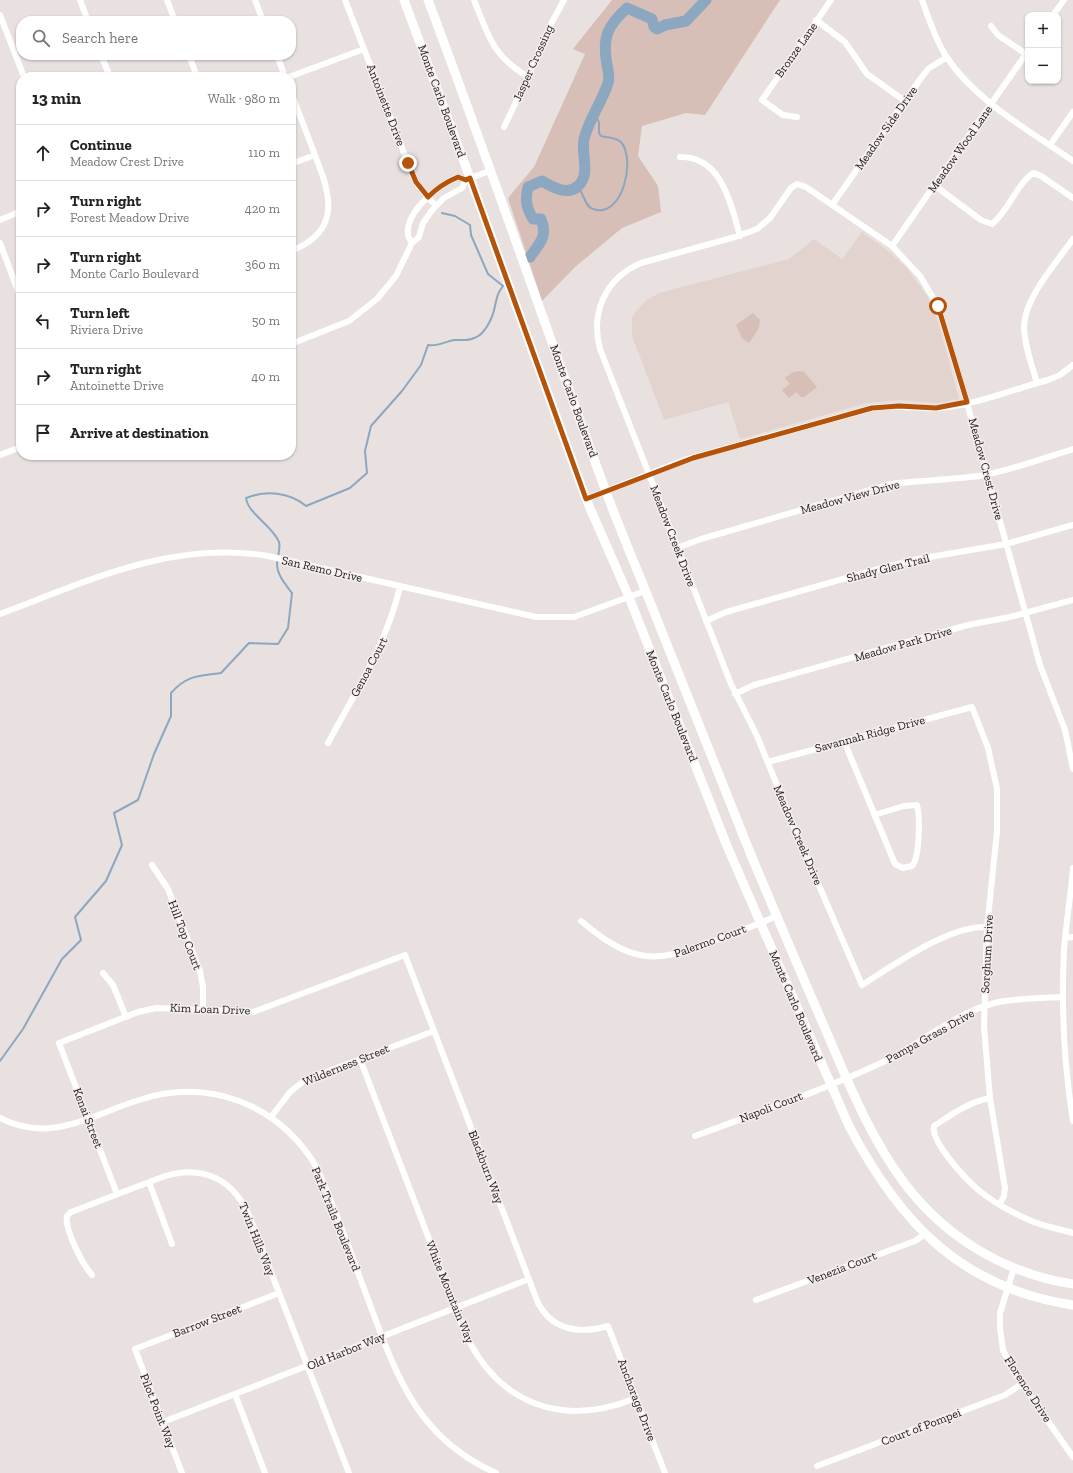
<!DOCTYPE html>
<html lang="en">
<head>
<meta charset="utf-8">
<style>
	body { margin:0; font-family:"Zilla Slab",serif; background:#f2f2f2; color:#222 }
	.controls { position:absolute; right:12px; top:12px; display:grid; overflow:hidden; border-radius:8px; box-shadow:0 1px 3px #0004 }
	.controls button { width:36px; height:36px; display:grid; place-items:center; padding:0; border:0; border-bottom:1px solid #e0e0e0; background:#fff; color:#222; font:20px sans-serif }
	.stop { position:absolute; width:12px; height:12px; margin:-9px; border:3px solid #b45309; border-radius:50%; background:#fff }
	.stop.end { background:#b45309; border-color:#fff; box-shadow:0 1px 4px #0008 }
	.list { margin:0; padding:0; list-style:none }
	h2 { display:flex; justify-content:space-between; align-items:center; height:52px; margin:0; padding:0 16px; font-size:17px }
	h2 small { font-size:13px; font-weight:400; color:#767676 }
	.list li { display:grid; grid-template-columns:26px 1fr auto; gap:12px; align-items:center; box-sizing:border-box; height:56px; padding:0 16px; border-top:1px solid #e0e0e0 }
	.list b { display:block; font-size:15px; white-space:nowrap }
	.list p { margin:0; font-size:13px; white-space:nowrap; color:#767676 }
	.list em { font-size:13px; font-style:normal; color:#767676 }
	.icon { flex:none; width:22px; height:22px; fill:none; stroke:currentColor; stroke-width:2; stroke-linecap:round; stroke-linejoin:round }
	.map { position:relative; flex:none; width:1073px; height:1473px; overflow:hidden }
	.search { position:absolute; background:#fff; box-shadow:0 1px 3px #0004; left:16px; top:16px; width:280px; height:44px; display:flex; align-items:center; gap:10px; box-sizing:border-box; padding:0 14px; border-radius:16px; color:#767676; font-size:15px }
	.panel { position:absolute; background:#fff; box-shadow:0 1px 3px #0004; left:16px; top:72px; width:280px; height:388px; border-radius:16px }
	.map>svg:first-child { display:block }
	.built { fill:#e2d3ce }
	.green { fill:#d7beb6 }
	.lines { fill:none; stroke-linecap:round; stroke-linejoin:round }
	.stream { stroke:#8ba8c0; stroke-width:2 }
	.river { stroke:#8ba8c0; stroke-width:11 }
	.street { stroke:#fff; stroke-width:6 }
	.secondary { stroke:#fff; stroke-width:9 }
	.route { stroke:#b45309; stroke-width:5 }
	.labels { text-anchor:middle; dominant-baseline:central; stroke-width:3; stroke-linejoin:round; paint-order:stroke }
	.street-label { font-size:12px; fill:#1e1c1b; stroke:#f5eeec }
</style>
</head>
<body>
<div class="map">
<svg width="1073" height="1473" viewBox="0 0 1073 1473">
	<rect width="100%" height="100%" fill="#e8e1df"/>
	<!-- built -->
	<path class="built" d="M 862,232 L 888,251 L 906,267 L 927,296 L 933,308 L 942,335 L 959,399 L 937,403 L 901,400 L 867,403 L 740,439 L 728,402 L 664,420 L 632,336 L 632,317 L 637,310 L 647,300 L 659,293 L 789,259 L 814,239 L 842,259 Z"/>
	<!-- green -->
	<path class="green" d="M 612,0 L 780,0 L 705,115 L 686,113 L 642,126 L 638,156 L 658,186 L 661,212 L 622,228 L 575,267 L 542,301 L 508,198 L 534,167 L 585,54 L 573,49 Z
		M 753,313 L 760,320 L 759,328 L 749,343 L 742,338 L 736,325 Z
		M 799,371 L 804,372 L 817,387 L 804,397 L 801,397 L 796,392 L 789,398 L 782,390 L 790,384 L 785,378 L 793,372 Z"/>
	<g class="lines">
		<!-- stream -->
		<path class="stream" d="M 578,187 C 583,192 585,207 593,209 C 623,219 636,159 621,142 C 615,137 608,138 601,136 L 599,133 L 599,123 L 595,112
			M 0,1061 L 23,1029 L 62,959 L 81,940 L 75,917 L 106,881 L 122,845 L 114,813 L 138,800 L 154,754 L 171,716 L 171,693 C 187,675 199,676 221,673 L 249,643 L 278,644 L 288,628 L 292,593 C 286,585 277,575 277,564 C 277,557 281,549 279,542 C 273,526 248,514 246,498 C 266,490 289,492 306,506 L 350,488 L 367,473 L 365,451 L 371,426 L 402,391 L 421,365 L 428,345 C 437,347 446,341 455,340 C 462,340 468,341 474,338 C 485,335 493,317 495,306 C 497,297 497,294 503,286 L 488,274 L 471,235 L 470,225 L 455,216 L 442,213"/>
		<!-- river -->
		<path class="river" d="M 530,257 C 540,243 548,236 541,219 L 533,219 C 526,207 525,200 528,187 L 542,181 C 552,187 568,196 578,186 C 591,174 581,155 584,139 C 589,119 602,102 608,83 C 610,77 608,70 607,65 C 602,38 607,26 627,8 L 652,19 L 654,27 L 657,29 L 665,25 L 686,21 L 706,0"/>
		<!-- street -->
		<path class="street" d="M 80,0 L 88,21
			M 167,0 L 175,21
			M 255,0 L 263,21
			M 345,0 L 413,176 L 419,187 L 435,205
			M 474,0 C 489,37 492,55 528,77
			M 922,0 C 929,19 935,39 946,56 C 974,100 1030,131 1073,161
			M 0,15 L 24,77
			M 1053,15 L 1064,0
			M 816,20 L 845,42 L 867,74 L 905,101
			M 991,26 L 998,35 L 1026,54
			M 101,55 L 110,77
			M 189,55 L 197,77
			M 277,55 L 285,77
			M 289,77 L 364,49
			M 291,92 C 298,111 306,131 313,150 C 329,191 345,230 291,251
			M 797,117 L 783,115 L 762,100 L 831,0
			M 504,127 L 528,77 L 551,24 L 564,0
			M 1050,145 L 1073,112
			M 680,157 C 722,156 731,205 740,236
			M 291,164 L 315,155
			M 934,185 L 981,220 L 992,224 C 1007,213 1020,179 1034,173 L 1041,176 L 1073,198
			M 832,205 L 921,78 L 928,69 L 947,57
			M 0,220 L 21,211
			M 0,243 L 21,299
			M 412,243 C 411,241 408,237 408,235 C 405,211 440,184 458,177 L 466,180 L 492,170
			M 892,246 L 1028,51
			M 291,344 L 349,321 L 377,299 L 396,276 L 412,243 L 419,237 L 423,223 L 433,209 L 444,198 L 462,188 L 466,180
			M 1037,383 C 1032,365 1024,345 1024,326 C 1025,297 1057,262 1073,239
			M 0,455 L 21,447
			M 586,499 L 684,460 L 872,408 C 895,404 919,410 942,408 C 978,404 1014,389 1048,380 L 1060,375 L 1073,365
			M 677,548 L 701,539 L 891,484 C 922,480 954,480 985,475 C 1015,469 1044,458 1073,449
			M 0,614 C 88,581 172,540 268,556 L 536,617 L 574,617 L 645,591
			M 706,621 L 726,612 L 882,568 L 918,559 L 1006,544 L 1073,525
			M 735,694 L 754,685 L 968,625 L 1010,617 L 1073,600
			M 844,741 L 895,864 L 903,868 L 912,866 C 920,857 920,817 917,805 L 904,806 L 874,815
			M 328,743 C 356,691 386,645 400,587
			M 768,762 L 972,707 L 988,748 L 997,789 L 997,832 L 987,927 L 984,1027 L 990,1098 L 1005,1188 L 1004,1196 L 1000,1204
			M 152,865 L 168,889 L 200,971 L 203,987 L 203,1009
			M 1073,868 C 1071,895 1066,922 1064,950 C 1061,1008 1064,1064 1073,1121
			M 581,921 C 631,963 654,965 714,941 C 735,933 756,925 777,916
			M 987,927 C 949,925 894,965 862,985 L 801,844 L 757,736 L 731,684 L 600,349 C 590,312 606,278 641,263 L 735,237 L 757,229 L 770,218 L 791,188 L 797,184 L 806,187 L 892,246 L 920,276 L 938,306 L 967,403 L 1040,665 L 1065,730 L 1073,769
			M 1065,938 L 1073,937
			M 103,973 L 113,985 L 126,1017
			M 360,1059 L 465,1333 C 499,1405 563,1428 636,1398
			M 990,1098 C 969,1102 952,1114 934,1126 C 930,1141 965,1178 976,1188 C 990,1200 1011,1212 1029,1220 C 1042,1226 1059,1229 1073,1233
			M 271,1117 L 290,1092 L 305,1080 L 434,1031
			M 0,1118 C 51,1144 91,1115 139,1100 C 210,1077 280,1105 317,1168 C 338,1214 354,1263 372,1310 C 398,1381 421,1440 496,1473
			M 695,1136 C 757,1113 821,1091 881,1063 C 920,1045 956,1011 999,1002 C 1020,998 1042,998 1063,997
			M 149,1182 L 172,1244
			M 117,1194 L 59,1043 L 138,1012 L 156,1008 L 253,1012 L 405,955 L 538,1303 C 553,1331 580,1334 608,1326 L 665,1473
			M 1014,1268 L 1000,1313 L 1000,1328 L 1003,1350 L 1013,1371 L 1073,1457
			M 92,1275 C 83,1265 64,1229 67,1216 L 71,1212 L 165,1176 C 205,1164 235,1181 250,1218 L 349,1473
			M 756,1300 L 915,1241 L 925,1234
			M 235,1394 L 265,1473
			M 163,1422 L 529,1279
			M 817,1466 L 1005,1395 L 1022,1384
			M 182,1473 L 135,1349 L 279,1293"/>
		<!-- secondary -->
		<path class="secondary" d="M 404,0 L 470,178 L 586,499 L 629,597 L 727,846 L 849,1126 C 900,1223 961,1288 1073,1305
			M 428,0 C 489,162 545,326 605,489 C 622,535 642,581 660,627 C 690,703 720,779 751,855 C 775,912 799,969 824,1026 C 847,1080 869,1136 905,1184 C 946,1238 1006,1274 1073,1284"/>
	</g>
	<g class="lines">
		<!-- route -->
		<path class="route" d="M 408,163 L 416,182 L 428,197 C 437,188 446,182 458,177 L 466,180 L 470,178 L 586,499 L 693,458 L 872,408 L 899,406 L 936,408 L 967,402 L 938,306"/>
	</g>
	<g class="labels">
		<!-- street labels -->
		<g class="street-label">
			<text transform="translate(796 50) rotate(-55)">Bronze Lane</text>
			<text transform="translate(533 63) rotate(-66)">Jasper Crossing</text>
			<text transform="translate(442 101) rotate(70)">Monte Carlo Boulevard</text>
			<text transform="translate(386 105) rotate(69)">Antoinette Drive</text>
			<text transform="translate(886 128) rotate(-55)">Meadow Side Drive</text>
			<text transform="translate(960 149) rotate(-55)">Meadow Wood Lane</text>
			<text transform="translate(574 401) rotate(70)">Monte Carlo Boulevard</text>
			<text transform="translate(986 469) rotate(75)">Meadow Crest Drive</text>
			<text transform="translate(850 497) rotate(-15)">Meadow View Drive</text>
			<text transform="translate(673 536) rotate(69)">Meadow Creek Drive</text>
			<text transform="translate(888 568) rotate(-14)">Shady Glen Trail</text>
			<text transform="translate(322 569) rotate(13)">San Remo Drive</text>
			<text transform="translate(903 644) rotate(-16)">Meadow Park Drive</text>
			<text transform="translate(369 667) rotate(-62)">Genoa Court</text>
			<text transform="translate(672 706) rotate(68)">Monte Carlo Boulevard</text>
			<text transform="translate(870 734) rotate(-15)">Savannah Ridge Drive</text>
			<text transform="translate(798 835) rotate(67)">Meadow Creek Drive</text>
			<text transform="translate(185 935) rotate(69)">Hill Top Court</text>
			<text transform="translate(710 941) rotate(-20)">Palermo Court</text>
			<text transform="translate(987 954) rotate(-87)">Sorghum Drive</text>
			<text transform="translate(796 1006) rotate(67)">Monte Carlo Boulevard</text>
			<text transform="translate(210 1009) rotate(2)">Kim Loan Drive</text>
			<text transform="translate(930 1036) rotate(-29)">Pampa Grass Drive</text>
			<text transform="translate(346 1065) rotate(-22)">Wilderness Street</text>
			<text transform="translate(771 1107) rotate(-21)">Napoli Court</text>
			<text transform="translate(88 1118) rotate(69)">Kenai Street</text>
			<text transform="translate(486 1167) rotate(69)">Blackburn Way</text>
			<text transform="translate(336 1219) rotate(68)">Park Trails Boulevard</text>
			<text transform="translate(257 1239) rotate(68)">Twin Hills Way</text>
			<text transform="translate(842 1268) rotate(-21)">Venezia Court</text>
			<text transform="translate(450 1292) rotate(68)">White Mountain Way</text>
			<text transform="translate(207 1321) rotate(-21)">Barrow Street</text>
			<text transform="translate(346 1351) rotate(-22)">Old Harbor Way</text>
			<text transform="translate(1028 1389) rotate(57)">Florence Drive</text>
			<text transform="translate(637 1400) rotate(69)">Anchorage Drive</text>
			<text transform="translate(158 1411) rotate(69)">Pilot Point Way</text>
			<text transform="translate(921 1427) rotate(-21)">Court of Pompei</text>
		</g>
	</g>
</svg>
<div class="controls">
<button>+</button>
<button>−</button>
</div>
<div class="stop" style="left:938px;top:306px"></div>
<div class="stop end" style="left:408px;top:163px"></div>
<div class="search"><svg class="icon" aria-label="search" viewBox="0 0 24 24"><circle cx="10" cy="10" r="6"/><path d="M15 15l6 6"/></svg>Search here</div>
<section class="panel">
<h2>13 min<small>Walk · 980 m</small></h2>
<ul class="list">
<li><svg class="icon" aria-label="ahead" viewBox="0 0 24 24"><path d="M12 20V5M6 11l6-6 6 6"/></svg><div><b>Continue</b><p>Meadow Crest Drive</p></div><em>110 m</em></li>
<li><svg class="icon" aria-label="right" viewBox="0 0 24 24"><path d="M7 20v-9h11M14 6l5 5-5 5"/></svg><div><b>Turn right</b><p>Forest Meadow Drive</p></div><em>420 m</em></li>
<li><svg class="icon" aria-label="right" viewBox="0 0 24 24"><path d="M7 20v-9h11M14 6l5 5-5 5"/></svg><div><b>Turn right</b><p>Monte Carlo Boulevard</p></div><em>360 m</em></li>
<li><svg class="icon" aria-label="left" viewBox="0 0 24 24"><path d="M17 20v-9H6M10 6l-5 5 5 5"/></svg><div><b>Turn left</b><p>Riviera Drive</p></div><em>50 m</em></li>
<li><svg class="icon" aria-label="right" viewBox="0 0 24 24"><path d="M7 20v-9h11M14 6l5 5-5 5"/></svg><div><b>Turn right</b><p>Antoinette Drive</p></div><em>40 m</em></li>
<li><svg class="icon" aria-label="arrive" viewBox="0 0 24 24"><path d="M6 21V4h12l-3 4 3 4H6"/></svg><div><b>Arrive at destination</b></div></li>
</ul>
</section>
</div>
</body>
</html>
